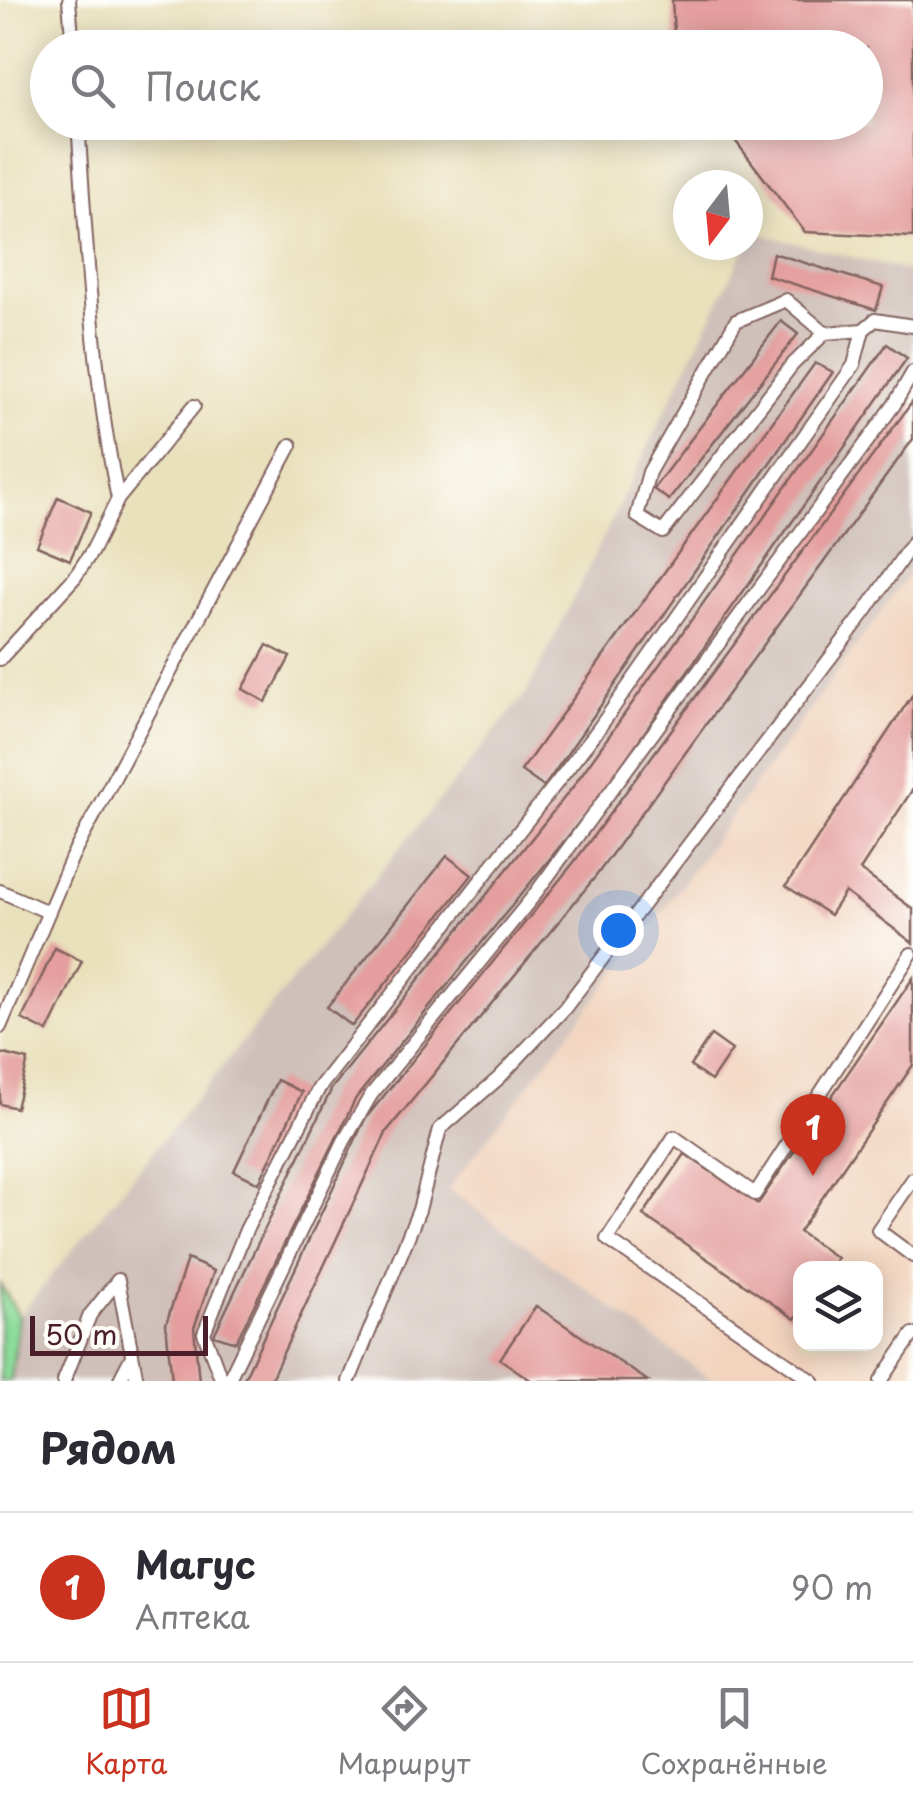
<!DOCTYPE html>
<html lang="ru">
<head>
<meta charset="utf-8">
<style>
	body { margin:0; font-family:"Playpen Sans",sans-serif; background:#f7f7f7; color:#2b2b33 }
	.controls { position:absolute; right:30px; bottom:30px; display:grid; overflow:hidden; border-radius:20px; box-shadow:0 5px 25px #0003 }
	.controls button { width:90px; height:90px; display:grid; place-items:center; padding:0; border:0; border-bottom:2px solid #e1e1e2; background:#fff; color:#2b2b33; font:50px sans-serif }
	.compass { position:absolute; left:673px; top:170px; width:90px; height:90px; border-radius:50%; background:#fff; box-shadow:0 5px 25px #0003; rotate:196deg }
	.scale { position:absolute; left:30px; bottom:25px; width:178px; box-sizing:border-box; padding-left:10px; border:5px solid #4a1f2b; border-top:0; font-size:28px; line-height:35px; white-space:nowrap; color:#4a1f2b; -webkit-text-stroke:8px #fdfcf7; paint-order:stroke }
	.you { position:absolute; left:618px; top:930px; width:35px; height:35px; margin:-25px; border:8px solid #fff; border-radius:50%; background:#1a73e8; box-shadow:0 0 0 15px #1a73e833 }
	.badge { display:grid; place-items:center; width:65px; height:65px; border-radius:50%; background:#c8321e; color:#fff; font-size:32px; font-weight:700 }
	.pin { position:absolute; translate:-50% -82px; filter:drop-shadow(0 2px 5px #0008) }
	.pin::after { content:''; position:absolute; top:52px; width:35px; height:30px; background:inherit; clip-path:polygon(0 0,100% 0,50% 100%) }
	.list { margin:0; padding:0; list-style:none }
	h2 { display:flex; justify-content:space-between; align-items:center; height:130px; margin:0; padding:0 40px; font-size:42px }
	h2 small { font-size:32px; font-weight:400; color:#7c7c81 }
	.list li { display:grid; grid-template-columns:65px 1fr auto; gap:30px; align-items:center; box-sizing:border-box; height:150px; padding:0 40px; border-top:2px solid #e1e1e2 }
	.list b { display:block; font-size:38px; white-space:nowrap }
	.list p { margin:0; font-size:32px; white-space:nowrap; color:#7c7c81 }
	.list em { font-size:32px; font-style:normal; color:#7c7c81 }
	.icon { flex:none; width:55px; height:55px; fill:none; stroke:currentColor; stroke-width:2; stroke-linecap:round; stroke-linejoin:round }
	.map { position:relative; flex:none; width:913px; height:1381px; overflow:hidden }
	.search { position:absolute; background:#fff; box-shadow:0 5px 25px #0003; left:30px; right:30px; top:30px; height:110px; display:flex; align-items:center; gap:25px; box-sizing:border-box; padding:0 35px; border-radius:55px; color:#7c7c81; font-size:38px }
	.sheet { height:280px; background:#fff }
	nav { display:flex; justify-content:space-around; align-items:center; box-sizing:border-box; height:140px; border-top:2px solid #e1e1e2; background:#fff; font-size:28px; color:#7c7c81 }
	nav a { display:grid; justify-items:center; gap:5px }
	nav .on { color:#c8321e }
	.map>svg:first-child { display:block }
	.built { fill:#f2d4be; fill-rule:evenodd }
	.industrial { fill:#cfc0ba }
	.green { fill:#8cdb9a; stroke:#6b7d62; stroke-width:2.5 }
	.building { fill:#e49e9d }
	.lines { fill:none; stroke-linecap:round; stroke-linejoin:round }
	.service-casing { stroke:#82635e; stroke-width:16 }
	.service { stroke:#fff; stroke-width:12 }
</style>
</head>
<body>
<div class="map">
<svg width="913" height="1381" viewBox="0 0 913 1381">
	<rect width="100%" height="100%" fill="#fdfcf7"/>
	<filter id="ink" filterUnits="userSpaceOnUse"><feTurbulence type="fractalNoise" baseFrequency=".01" numOctaves="2"/><feDisplacementMap in="SourceGraphic" scale="20" xChannelSelector="R" yChannelSelector="G"/><feConvolveMatrix kernelMatrix="1 2 1 2 8 2 1 2 1" color-interpolation-filters="sRGB"/></filter>
	<filter id="wash" filterUnits="userSpaceOnUse"><feTurbulence type="fractalNoise" baseFrequency=".0048" numOctaves="4" result="noise"/><feDisplacementMap in="SourceGraphic" scale="40" xChannelSelector="R" yChannelSelector="G"/><feGaussianBlur stdDeviation="2.25" result="paint"/><feColorMatrix in="noise" values="0 0 0 0 0 0 0 0 0 0 0 0 0 0 0 0 0 1.4 0 .05"/><feComposite in="paint" operator="in"/></filter>
	<g filter="url(#wash)">
		<rect width="100%" height="100%" fill="#e9e0bc"/>
		<!-- built -->
		<path class="built" d="M 913,568 L 913,1381 L 713,1381 L 447,1189 L 639,943 ZM 800,1268 L 876,1268 L 876,1344 L 800,1344 Z"/>
		<!-- industrial -->
		<path class="industrial" d="M 753,232 L 913,273 L 913,568 L 639,943 L 448,1189 L 713,1381 L 12,1381 L 19,1316 L 528,691 Z"/>
		<!-- green -->
		<path class="green" d="M 0,1284 L 19,1316 L 11,1381 L 0,1381 Z"/>
		<g id="blocks">
			<!-- building -->
			<path class="building" d="M 672,0 L 913,0 L 913,237 L 805,232 L 721,122 L 866,122 L 866,48 L 675,48 Z
				M 773,253 L 883,287 L 876,310 L 768,276 Z
				M 781,321 L 798,334 L 669,500 L 653,489 Z
				M 887,344 L 907,358 L 595,803 L 356,1098 L 236,1342 L 214,1335 L 332,1088 L 572,788 Z
				M 815,363 L 833,372 L 544,787 L 521,771 Z
				M 913,401 L 913,439 L 596,876 L 387,1131 L 270,1381 L 243,1381 L 365,1119 L 575,861 Z
				M 58,497 L 91,512 L 70,560 L 37,546 Z
				M 267,645 L 290,657 L 266,702 L 243,689 Z
				M 913,694 L 913,789 L 860,870 L 913,909 L 913,943 L 845,892 L 830,915 L 786,886 Z
				M 447,856 L 472,875 L 352,1026 L 327,1007 Z
				M 55,948 L 82,961 L 48,1032 L 22,1019 Z
				M 913,978 L 913,1065 L 799,1232 L 837,1258 L 830,1268 L 800,1268 L 800,1311 L 795,1319 L 643,1215 L 685,1154 L 758,1204 Z
				M 711,1035 L 732,1050 L 711,1081 L 690,1066 Z
				M 0,1053 L 28,1060 L 16,1108 L 0,1104 Z
				M 277,1080 L 302,1092 L 259,1183 L 234,1171 Z
				M 187,1259 L 214,1271 L 194,1328 L 199,1381 L 172,1381 L 166,1324 Z
				M 536,1306 L 648,1381 L 532,1381 L 500,1359 Z"/>
		</g>
	</g>
	<g filter="url(#ink)">
		<use href="#blocks" fill-opacity="0" stroke="#82635e" stroke-width="2.5"/>
		<g class="lines">
			<defs>
				<path id="service" d="M 69,0 L 73,48
					M 78,122 C 87,249 92,374 118,499
					M 825,333 L 786,300 L 736,321 L 649,472 L 637,516 L 663,532 L 792,365 L 825,333 L 863,330
					M 0,659 L 75,577 L 92,551 L 118,499 L 194,406
					M 0,891 L 48,912
					M 0,1027 L 72,857 L 291,445
					M 913,1179 L 878,1230 L 913,1256
					M 64,1381 L 90,1315 L 118,1280 L 137,1381
					M 119,1381 L 132,1356
					M 222,1381 L 204,1333 L 246,1230 L 319,1088 L 597,731 L 854,365 L 863,330 L 875,320 L 913,326
					M 228,1381 L 344,1141 L 371,1095 L 532,898 L 894,405 L 913,372
					M 349,1381 L 419,1210 L 440,1129 L 499,1078 L 564,1009 L 865,612 L 913,542
					M 813,1381 L 607,1239 L 674,1137 L 755,1194 L 911,954
					M 881,1381 L 913,1334"/>
			</defs>
			<!-- service casing -->
			<use href="#service" class="service-casing"/>
			<!-- service -->
			<use href="#service" class="service"/>
		</g>
	</g>
</svg>
<div class="controls">
<button><svg class="icon" aria-label="layers" viewBox="0 0 24 24"><path d="M12 4l9 5-9 5-9-5zM3 14l9 5 9-5"/></svg></button>
</div>
<svg class="compass" viewBox="-18 -18 36 36"><path d="M0-13l5 13h-10z" fill="#e53935"/><path d="M0 13l5-13h-10z" fill="#7c7c81"/></svg>
<div class="scale">50 m</div>
<div class="you"></div>
<div class="pin badge" style="left:813px;top:1176px">1</div>
<div class="search"><svg class="icon" aria-label="search" viewBox="0 0 24 24"><circle cx="10" cy="10" r="6"/><path d="M15 15l6 6"/></svg>Поиск</div>
</div>
<section class="sheet">
<h2>Рядом<small></small></h2>
<ul class="list">
<li><span class="badge">1</span><div><b>Магус</b><p>Аптека</p></div><em>90 m</em></li>
</ul>
</section>
<nav>
<a class="on"><svg class="icon" aria-label="map" viewBox="0 0 24 24"><path d="M3 6l6-2 6 2 6-2v14l-6 2-6-2-6 2zM9 4v14M15 6v14"/></svg>Карта</a>
<a><svg class="icon" aria-label="directions" viewBox="0 0 24 24"><path d="M12 3l9 9-9 9-9-9zM9 14v-3h6M13 9l2 2-2 2"/></svg>Маршрут</a>
<a><svg class="icon" aria-label="saved" viewBox="0 0 24 24"><path d="M7 4h10v16l-5-4-5 4z"/></svg>Сохранённые</a>
</nav>
</body>
</html>
